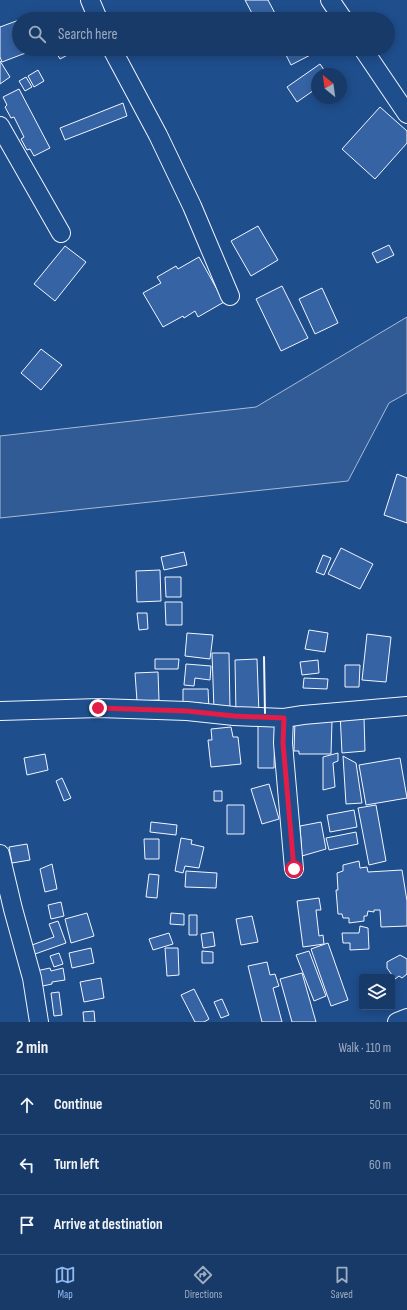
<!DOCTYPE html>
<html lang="en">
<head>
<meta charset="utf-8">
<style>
	body { margin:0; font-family:"Sofia Sans Condensed",sans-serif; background:#20416f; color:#f1f3f6 }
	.controls { position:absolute; right:12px; bottom:12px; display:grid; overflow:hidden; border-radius:4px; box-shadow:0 2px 10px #0003 }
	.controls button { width:36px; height:36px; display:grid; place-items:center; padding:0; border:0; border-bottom:1px solid #36547d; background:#173a69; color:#f1f3f6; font:20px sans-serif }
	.compass { position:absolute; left:311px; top:68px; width:36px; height:36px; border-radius:50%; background:#173a69; box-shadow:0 2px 10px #0003; rotate:331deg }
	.stop { position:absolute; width:12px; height:12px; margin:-9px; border:3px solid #e11d48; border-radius:50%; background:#fff }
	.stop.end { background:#e11d48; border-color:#fff; box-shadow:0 1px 4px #0008 }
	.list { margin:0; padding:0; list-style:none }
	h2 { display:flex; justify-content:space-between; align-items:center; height:52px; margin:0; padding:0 16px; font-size:17px }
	h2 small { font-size:13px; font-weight:400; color:#9eadc0 }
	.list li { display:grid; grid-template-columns:26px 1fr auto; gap:12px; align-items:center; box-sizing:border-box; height:60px; padding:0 16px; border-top:1px solid #36547d }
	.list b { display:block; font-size:15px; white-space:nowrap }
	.list em { font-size:13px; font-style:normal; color:#9eadc0 }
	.icon { flex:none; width:22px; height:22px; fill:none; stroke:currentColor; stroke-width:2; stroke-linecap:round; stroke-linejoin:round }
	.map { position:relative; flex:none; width:407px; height:1022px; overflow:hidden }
	.search { position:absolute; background:#173a69; box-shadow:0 2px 10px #0003; left:12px; right:12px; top:12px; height:44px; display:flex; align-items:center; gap:10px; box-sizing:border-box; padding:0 14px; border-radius:22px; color:#9eadc0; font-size:15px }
	.sheet { height:232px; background:#173a69 }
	nav { display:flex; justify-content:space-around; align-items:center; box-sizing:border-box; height:56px; border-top:1px solid #36547d; background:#173a69; font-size:11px; color:#9eadc0 }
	nav a { display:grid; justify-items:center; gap:2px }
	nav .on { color:#90b9f0 }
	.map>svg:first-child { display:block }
	.built { fill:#305b95; stroke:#a8bbd7 }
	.building { fill:#3563a3; stroke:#f2f6ff }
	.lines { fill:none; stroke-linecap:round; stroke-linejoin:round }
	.minor-casing { stroke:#f2f6ff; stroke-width:20 }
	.minor { stroke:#1f4e8c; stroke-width:18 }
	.wall { stroke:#f2f6ff; stroke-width:2 }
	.route { stroke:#e11d48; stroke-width:5 }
</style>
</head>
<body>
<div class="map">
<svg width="407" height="1022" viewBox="0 0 407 1022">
	<rect width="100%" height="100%" fill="#1f4e8c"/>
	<!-- built -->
	<path class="built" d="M 407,317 L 407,393 L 389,403 L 348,481 L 0,518 L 0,436 L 256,407 Z"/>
	<!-- building -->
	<path class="building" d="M 245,0 L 268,0 L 278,19 L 255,19 Z
		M 19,20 L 19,49 L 36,49 L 2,62 L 0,57 L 0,27 Z
		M 54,49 L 79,49 L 60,59 Z
		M 283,49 L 322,49 L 291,65 Z
		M 0,61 L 10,77 L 0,84 Z
		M 320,64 L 327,74 L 317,74 L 317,88 L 297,102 L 287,87 Z
		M 38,70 L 44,81 L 34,87 L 28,76 Z
		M 26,77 L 32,87 L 25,91 L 19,81 Z
		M 19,89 L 50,148 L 34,156 L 30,149 L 27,150 L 21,139 L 24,137 L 14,117 L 11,118 L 5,107 L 7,105 L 3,97 Z
		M 123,103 L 127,116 L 65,140 L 60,128 Z
		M 380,107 L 407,131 L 407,143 L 375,179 L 342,149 Z
		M 258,226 L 278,260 L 251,276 L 231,241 Z
		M 389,245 L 394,255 L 377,263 L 372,253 Z
		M 65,246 L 86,262 L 55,301 L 34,284 Z
		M 199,257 L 224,302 L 198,317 L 195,311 L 184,318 L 183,316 L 163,327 L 143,293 L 161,283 L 157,277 L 176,266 L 178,269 Z
		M 282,286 L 308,338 L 281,351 L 256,299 Z
		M 322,288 L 338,323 L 315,334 L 299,299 Z
		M 41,349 L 62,365 L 41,390 L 21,373 Z
		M 397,474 L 407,478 L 407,523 L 384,515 Z
		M 341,548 L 373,564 L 360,589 L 328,574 Z
		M 184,552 L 187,565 L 164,570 L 161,557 Z
		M 323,555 L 331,558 L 324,575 L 316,572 Z
		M 160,570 L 161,601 L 137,602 L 136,571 Z
		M 165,577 L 181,577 L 181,597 L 166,597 Z
		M 165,602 L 182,602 L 182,625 L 166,625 Z
		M 137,613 L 147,613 L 148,629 L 139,630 Z
		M 309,630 L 328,633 L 325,652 L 305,649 Z
		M 187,633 L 213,635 L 210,659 L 185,656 Z
		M 367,634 L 391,637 L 386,682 L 362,680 Z
		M 212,653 L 229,653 L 230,710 L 214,710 Z
		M 155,659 L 179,659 L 178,669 L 155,669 Z
		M 257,659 L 259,714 L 236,715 L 235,660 Z
		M 318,660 L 319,673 L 302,675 L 300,662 Z
		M 186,664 L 211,666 L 210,680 L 195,678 L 194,686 L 184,685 Z
		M 345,665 L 360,665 L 359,687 L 345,687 Z
		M 158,672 L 159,700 L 137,701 L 135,673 Z
		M 304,678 L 328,679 L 327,689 L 303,688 Z
		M 183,689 L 208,689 L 209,710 L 201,710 L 201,703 L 183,704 Z
		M 340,713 L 364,718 L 365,751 L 342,753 Z
		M 275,720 L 274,768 L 258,768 L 258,721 Z
		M 295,720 L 332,721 L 331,754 L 299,754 L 299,751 L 294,751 Z
		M 231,727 L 233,737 L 238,737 L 241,764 L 211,767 L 208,740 L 212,740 L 211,729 Z
		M 338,753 L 338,761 L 333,763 L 335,787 L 323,790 L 323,757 Z
		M 45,754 L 48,770 L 27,775 L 24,758 Z
		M 343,756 L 356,763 L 362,803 L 346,804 Z
		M 400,758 L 407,798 L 366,805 L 359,765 Z
		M 62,778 L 71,798 L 64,801 L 56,781 Z
		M 269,784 L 279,819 L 262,824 L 251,789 Z
		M 214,791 L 222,791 L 222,801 L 214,801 Z
		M 227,805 L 244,805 L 244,834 L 227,834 Z
		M 376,805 L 386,861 L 369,865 L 358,808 Z
		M 354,810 L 357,827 L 330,832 L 327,815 Z
		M 151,822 L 177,825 L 176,835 L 150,832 Z
		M 321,822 L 326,849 L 302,856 L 300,826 Z
		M 356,832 L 358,844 L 329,850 L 326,838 Z
		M 181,838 L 192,840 L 191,844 L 204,847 L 199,868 L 185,866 L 183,873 L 175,871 Z
		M 144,839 L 159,839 L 159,859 L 145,859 Z
		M 27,844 L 30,860 L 12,863 L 9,847 Z
		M 359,861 L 360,868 L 367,867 L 368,872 L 402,870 L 407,901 L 407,926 L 381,927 L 380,910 L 374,910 L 374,912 L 368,911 L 367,916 L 364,916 L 364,921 L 349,923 L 349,918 L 343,918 L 342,914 L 338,914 L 336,890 L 338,890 L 337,873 L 343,871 L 343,865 Z
		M 52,864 L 57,889 L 45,892 L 40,869 Z
		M 186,871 L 217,873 L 216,888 L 185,887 Z
		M 149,874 L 159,875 L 157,898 L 146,897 Z
		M 319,898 L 321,910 L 316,910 L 319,936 L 323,935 L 324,944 L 303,947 L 297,901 Z
		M 61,902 L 64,916 L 51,919 L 48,905 Z
		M 87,913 L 94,936 L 71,943 L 65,919 Z
		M 171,913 L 184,914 L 184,925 L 170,924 Z
		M 189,915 L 197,915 L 197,935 L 189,935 Z
		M 252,916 L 258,942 L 241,945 L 236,919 Z
		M 58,921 L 66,943 L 35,954 L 32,945 L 54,937 L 49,924 Z
		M 360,926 L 368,928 L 369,949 L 350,950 L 350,943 L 343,943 L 342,933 L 359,933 Z
		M 213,932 L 215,946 L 203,948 L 201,934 Z
		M 169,933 L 173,944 L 153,950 L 149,939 Z
		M 328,943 L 348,1000 L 331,1006 L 311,949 Z
		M 91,948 L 94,963 L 72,968 L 69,953 Z
		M 165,948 L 178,948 L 179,975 L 167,976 Z
		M 202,951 L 213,952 L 213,963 L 202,963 Z
		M 309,951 L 326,996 L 314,1001 L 296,955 Z
		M 59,953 L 63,964 L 54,967 L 50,956 Z
		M 400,955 L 407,959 L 407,974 L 402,978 L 399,976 L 395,979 L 387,968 L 387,962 Z
		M 267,962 L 270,975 L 275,974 L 279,986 L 273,988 L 282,1022 L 262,1022 L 248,966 Z
		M 50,968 L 51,971 L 63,968 L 65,980 L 52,982 L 52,984 L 38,987 L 36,971 Z
		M 302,973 L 316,1022 L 292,1022 L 280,979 Z
		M 101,978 L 104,998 L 84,1002 L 80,982 Z
		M 194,989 L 209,1019 L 204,1022 L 195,1022 L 181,995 Z
		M 59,992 L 62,1015 L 54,1016 L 51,993 Z
		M 222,999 L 229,1015 L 221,1018 L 214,1002 Z
		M 94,1011 L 95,1022 L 84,1022 L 83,1012 Z"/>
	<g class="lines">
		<defs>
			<path id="minor" d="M 90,0 L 98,19
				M 330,0 L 343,19
				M 112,49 L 158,135 L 192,206 L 230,296
				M 363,49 L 407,114
				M 0,126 L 61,233
				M 0,711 L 99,708 L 187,711 L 234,716 L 284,718 L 303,715 L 407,706
				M 284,718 L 283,743 L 294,869
				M 0,854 L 13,909 L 32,978 L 39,1022
				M 397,1022 L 407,1018"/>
		</defs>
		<!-- minor casing -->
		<use href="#minor" class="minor-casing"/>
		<!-- minor -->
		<use href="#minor" class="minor"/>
		<!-- wall -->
		<path class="wall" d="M 264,657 L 265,713"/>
	</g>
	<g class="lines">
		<!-- route -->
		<path class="route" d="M 98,708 L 187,711 L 234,716 L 284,718 L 283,743 L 294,869"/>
	</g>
</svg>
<div class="controls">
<button><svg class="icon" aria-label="layers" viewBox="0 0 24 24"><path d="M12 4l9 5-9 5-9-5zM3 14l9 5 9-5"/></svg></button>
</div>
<svg class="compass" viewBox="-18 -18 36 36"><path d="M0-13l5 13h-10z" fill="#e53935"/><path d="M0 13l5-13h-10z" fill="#9eadc0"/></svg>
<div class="stop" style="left:294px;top:869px"></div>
<div class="stop end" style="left:98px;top:708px"></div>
<div class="search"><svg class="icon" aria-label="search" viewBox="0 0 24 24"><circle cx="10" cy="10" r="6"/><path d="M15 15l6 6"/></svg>Search here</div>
</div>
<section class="sheet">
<h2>2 min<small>Walk · 110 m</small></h2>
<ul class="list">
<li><svg class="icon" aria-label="ahead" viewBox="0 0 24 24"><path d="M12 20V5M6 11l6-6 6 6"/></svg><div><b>Continue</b></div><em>50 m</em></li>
<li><svg class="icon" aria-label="left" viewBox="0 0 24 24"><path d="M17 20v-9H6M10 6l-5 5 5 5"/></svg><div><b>Turn left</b></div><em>60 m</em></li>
<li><svg class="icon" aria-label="arrive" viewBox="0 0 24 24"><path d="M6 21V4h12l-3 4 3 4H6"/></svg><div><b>Arrive at destination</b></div></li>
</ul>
</section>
<nav>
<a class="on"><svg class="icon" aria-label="map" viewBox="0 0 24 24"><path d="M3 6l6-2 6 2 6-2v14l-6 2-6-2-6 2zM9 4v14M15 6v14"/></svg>Map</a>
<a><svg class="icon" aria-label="directions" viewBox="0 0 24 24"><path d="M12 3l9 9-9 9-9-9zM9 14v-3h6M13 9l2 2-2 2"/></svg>Directions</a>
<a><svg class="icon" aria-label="saved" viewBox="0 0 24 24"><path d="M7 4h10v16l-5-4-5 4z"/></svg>Saved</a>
</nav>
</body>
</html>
